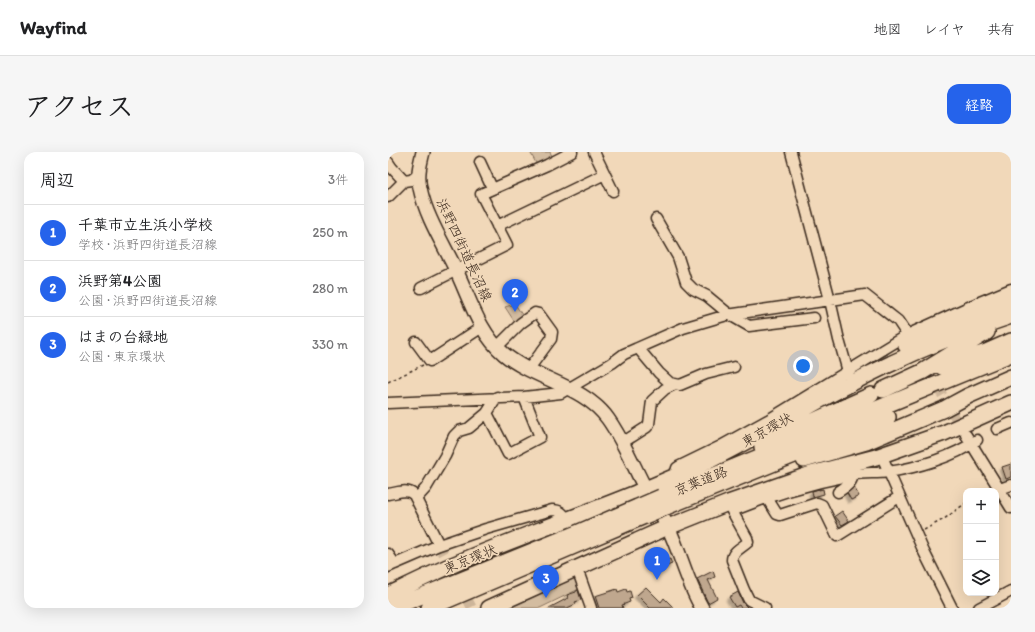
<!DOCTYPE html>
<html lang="ja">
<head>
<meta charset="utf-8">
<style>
	body { margin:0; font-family:Itim,"Klee One",sans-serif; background:#f6f6f6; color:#202124 }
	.controls { position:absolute; right:12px; bottom:12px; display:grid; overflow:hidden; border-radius:8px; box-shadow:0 4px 16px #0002 }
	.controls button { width:36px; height:36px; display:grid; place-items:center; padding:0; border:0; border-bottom:1px solid #e0e0e0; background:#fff; color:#202124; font:20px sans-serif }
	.you { position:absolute; left:415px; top:214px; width:14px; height:14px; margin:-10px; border:3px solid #fff; border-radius:50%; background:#1a73e8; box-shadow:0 0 0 6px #1a73e833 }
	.badge { display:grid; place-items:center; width:26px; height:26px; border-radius:50%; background:#2563eb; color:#fff; font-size:13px; font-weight:700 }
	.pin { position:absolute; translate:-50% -33px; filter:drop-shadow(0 1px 2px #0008) }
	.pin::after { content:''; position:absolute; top:21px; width:14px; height:12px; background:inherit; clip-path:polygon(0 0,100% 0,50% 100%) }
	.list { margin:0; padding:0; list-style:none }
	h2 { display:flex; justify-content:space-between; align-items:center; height:52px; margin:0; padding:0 16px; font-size:17px }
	h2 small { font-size:13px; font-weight:400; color:#757577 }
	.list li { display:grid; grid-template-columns:26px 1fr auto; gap:12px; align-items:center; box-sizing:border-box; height:56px; padding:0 16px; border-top:1px solid #e0e0e0 }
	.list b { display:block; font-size:15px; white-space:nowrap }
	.list p { margin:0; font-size:13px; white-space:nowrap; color:#757577 }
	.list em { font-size:13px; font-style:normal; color:#757577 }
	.icon { flex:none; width:22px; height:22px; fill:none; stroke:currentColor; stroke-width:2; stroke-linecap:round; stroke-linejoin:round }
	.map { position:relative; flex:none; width:623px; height:456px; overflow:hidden; border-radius:12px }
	header { display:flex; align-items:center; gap:24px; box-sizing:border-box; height:56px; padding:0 20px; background:#fff; border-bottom:1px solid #e0e0e0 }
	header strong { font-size:19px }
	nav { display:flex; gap:22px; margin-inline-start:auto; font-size:14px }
	.intro { display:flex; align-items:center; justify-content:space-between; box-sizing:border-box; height:96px; padding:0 24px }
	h1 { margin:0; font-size:28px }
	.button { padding:10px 18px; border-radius:12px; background:#2563eb; color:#fff; font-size:14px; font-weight:700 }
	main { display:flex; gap:24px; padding:0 24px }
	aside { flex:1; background:#fff; border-radius:12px; box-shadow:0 4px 16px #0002 }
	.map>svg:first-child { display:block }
	.green { fill:#d3bca0; stroke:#87735f }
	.building { fill:#bfa78e; stroke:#3b2a1e; filter:url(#shadow) }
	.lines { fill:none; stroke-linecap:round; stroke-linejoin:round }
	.minor-tunnel { stroke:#cdb59a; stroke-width:10; stroke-dasharray:10 5; stroke-linecap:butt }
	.minor-casing { stroke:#3b2a1e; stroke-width:13 }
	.major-casing { stroke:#3b2a1e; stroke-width:16 }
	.highway-casing { stroke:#3b2a1e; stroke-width:18 }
	.path { stroke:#3b2a1e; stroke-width:1.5; stroke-dasharray:3 3; stroke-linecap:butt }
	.minor { stroke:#f1d8b9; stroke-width:10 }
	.major { stroke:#f1d8b9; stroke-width:13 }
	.highway { stroke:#f1d8b9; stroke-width:15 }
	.highway-bridge-casing { stroke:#3b2a1e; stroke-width:18; stroke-linecap:butt }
	.highway-bridge { stroke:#f1d8b9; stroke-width:15 }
	.labels { text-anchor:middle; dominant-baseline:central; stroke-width:3.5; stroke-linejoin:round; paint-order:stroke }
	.street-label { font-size:14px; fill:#3b2a1e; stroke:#f1d8b9 }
</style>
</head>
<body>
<header>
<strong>Wayfind</strong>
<nav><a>地図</a><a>レイヤ</a><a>共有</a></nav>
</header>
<div class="intro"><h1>アクセス</h1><a class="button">経路</a></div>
<main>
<aside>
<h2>周辺<small>3件</small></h2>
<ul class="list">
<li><span class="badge">1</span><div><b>千葉市立生浜小学校</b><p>学校 · 浜野四街道長沼線</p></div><em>250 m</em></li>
<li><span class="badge">2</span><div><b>浜野第4公園</b><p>公園 · 浜野四街道長沼線</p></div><em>280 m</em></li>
<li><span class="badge">3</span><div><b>はまの台緑地</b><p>公園 · 東京環状</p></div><em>330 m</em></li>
</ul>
</aside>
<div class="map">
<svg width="623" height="456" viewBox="0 0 623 456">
	<defs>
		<filter id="shadow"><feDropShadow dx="-3" dy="3" stdDeviation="1" flood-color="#0004"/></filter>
	</defs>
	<rect width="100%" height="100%" fill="#f1d8b9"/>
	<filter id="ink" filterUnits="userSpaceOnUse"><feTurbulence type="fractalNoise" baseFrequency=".025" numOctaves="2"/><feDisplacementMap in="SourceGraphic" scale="8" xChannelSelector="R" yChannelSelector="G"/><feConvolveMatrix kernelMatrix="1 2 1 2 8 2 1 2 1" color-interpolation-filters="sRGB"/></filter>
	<g filter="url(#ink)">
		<!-- green -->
		<path class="green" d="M 142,0 L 162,0 L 165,6 L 149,13 Z
			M 127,152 L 136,166 L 128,172 L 117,155 Z
			M 189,425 L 193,436 L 152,456 L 121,456 Z"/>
		<!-- building -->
		<path class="building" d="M 623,312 L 623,325 L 618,327 L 614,315 Z
			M 466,335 L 471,344 L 463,348 L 459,341 Z
			M 431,337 L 431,338 L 435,337 L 436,342 L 425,345 L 424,339 Z
			M 454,359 L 461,369 L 454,373 L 447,364 Z
			M 282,407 L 284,412 L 274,416 L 272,410 Z
			M 325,419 L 327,425 L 320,428 L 329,446 L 320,451 L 309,427 Z
			M 258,435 L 273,450 L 276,446 L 286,456 L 262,456 L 249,443 Z
			M 229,437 L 230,440 L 238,437 L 239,440 L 242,439 L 244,446 L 241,447 L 242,450 L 234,453 L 235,456 L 211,456 L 207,444 Z
			M 190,438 L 193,448 L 187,450 L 188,452 L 179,456 L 161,456 L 180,446 L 179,443 L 188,440 L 188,439 Z
			M 350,440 L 355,451 L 360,456 L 353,456 L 351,453 L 347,455 L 341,445 Z"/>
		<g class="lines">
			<!-- minor-tunnel -->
			<path class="minor-tunnel" d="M 527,196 L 575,279
				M 51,393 L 84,456"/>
			<defs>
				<path id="minor" d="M 206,0 L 225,39
					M 403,0 L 442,148 L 451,188 L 461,223
					M 0,10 L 4,16 L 16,29
					M 92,10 L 104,36
					M 0,45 L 16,29 L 23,28 L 30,23
					M 268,67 L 290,105 L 298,130 L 305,137 L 319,144 L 342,163 L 361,174 L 426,166
					M 109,74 L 217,22
					M 33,136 L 119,93 L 93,42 L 159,13 L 184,0
					M 28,190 L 42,209 L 94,175
					M 109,195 L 133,171 L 147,161 L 151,162 L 164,180 L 163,187 L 140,218
					M 250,196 L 271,221 L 282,231 L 292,233 L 318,222 L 346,215
					M 109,245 L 99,261 L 120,302 L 152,285 L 136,245
					M 0,251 L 136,245 L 173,241 L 224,211 L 236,202 L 295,176 L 339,163 L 477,143 L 510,169 L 522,187
					M 609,277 L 623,271
					M 578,283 L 623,356
					M 234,291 L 259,275 L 261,272 L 264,249 L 277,237 L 287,232
					M 496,309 L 536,400 L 564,456
					M 287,323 L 289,316 L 292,314 L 333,294 L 380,268 L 519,183 L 594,149 L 623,137
					M 612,337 L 623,333
					M 450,340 C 457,335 464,332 465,322
					M 0,342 C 9,341 19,336 26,343 L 51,393
					M 379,346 L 389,362 L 392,363 L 429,351 L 434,353 L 449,384 L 511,345
					M 28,347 L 38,336 L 57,304 L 66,284 L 71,279 L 81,276 L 99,261
					M 340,351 L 344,359 C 382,343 423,331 464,323 C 476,320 488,322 500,320 C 528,316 566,305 589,288
					M 344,359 L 359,386 L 360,390 C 354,396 344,399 344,408 L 356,438 L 361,448 L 377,456
					M 0,402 L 7,412
					M 0,415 L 51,393 L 98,377 L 164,358 C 172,358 175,361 179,368
					M 192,425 L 203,456
					M 591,456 L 623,439"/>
				<path id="major" d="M 35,0 C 32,12 29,23 32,36 C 38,65 55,91 68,118 C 82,147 91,181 116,202 C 146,227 197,234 220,267 C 235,288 245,313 257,336 C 265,349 273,362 280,375 C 293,402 299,431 314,456"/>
				<path id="highway" d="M 518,194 L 564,173 L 623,149
					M 554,215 L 598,200 L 623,189
					M 495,238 L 534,220 L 599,180
					M 374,295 L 412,275 L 483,243
					M 416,308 L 478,290 L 556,257 L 580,244 L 623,225
					M 273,345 L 623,202
					M 278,355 L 500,265
					M 0,443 C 21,433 41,423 62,414 C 145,378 232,351 314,312 C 365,288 412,258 462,232 C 513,205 568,182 623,164
					M 4,456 L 189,381
					M 41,456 L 193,391
					M 101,456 L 280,375 L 340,351 L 423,322 L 488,305 L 556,281 L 623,251"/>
			</defs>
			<!-- minor casing -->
			<use href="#minor" class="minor-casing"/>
			<!-- major casing -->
			<use href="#major" class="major-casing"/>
			<!-- highway casing -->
			<use href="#highway" class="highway-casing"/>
			<!-- path -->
			<path class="path" d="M 0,230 L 35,213
				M 536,378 L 556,367 L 578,351"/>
			<!-- minor -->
			<use href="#minor" class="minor"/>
			<!-- major -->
			<use href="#major" class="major"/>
			<!-- highway -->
			<use href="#highway" class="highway"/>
			<defs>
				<path id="highway-bridge" d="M 189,381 L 273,345
					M 193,391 L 278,355"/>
			</defs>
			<!-- highway-bridge casing -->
			<use href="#highway-bridge" class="highway-bridge-casing"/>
			<!-- highway-bridge -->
			<use href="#highway-bridge" class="highway-bridge"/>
		</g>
	</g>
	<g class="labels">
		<!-- street labels -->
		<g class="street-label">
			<text transform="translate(76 98) rotate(65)">浜野四街道長沼線</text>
			<text transform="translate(379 278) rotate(-29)">東京環状</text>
			<text transform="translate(313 329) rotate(-22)">京葉道路</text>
			<text transform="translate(82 407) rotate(-22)">東京環状</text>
		</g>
	</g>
</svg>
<div class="controls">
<button>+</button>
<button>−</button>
<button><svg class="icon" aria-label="layers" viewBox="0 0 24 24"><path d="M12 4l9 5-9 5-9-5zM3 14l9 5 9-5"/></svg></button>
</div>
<div class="you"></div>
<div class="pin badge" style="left:269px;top:428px">1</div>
<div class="pin badge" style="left:127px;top:160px">2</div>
<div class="pin badge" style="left:158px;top:446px">3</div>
</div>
</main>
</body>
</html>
